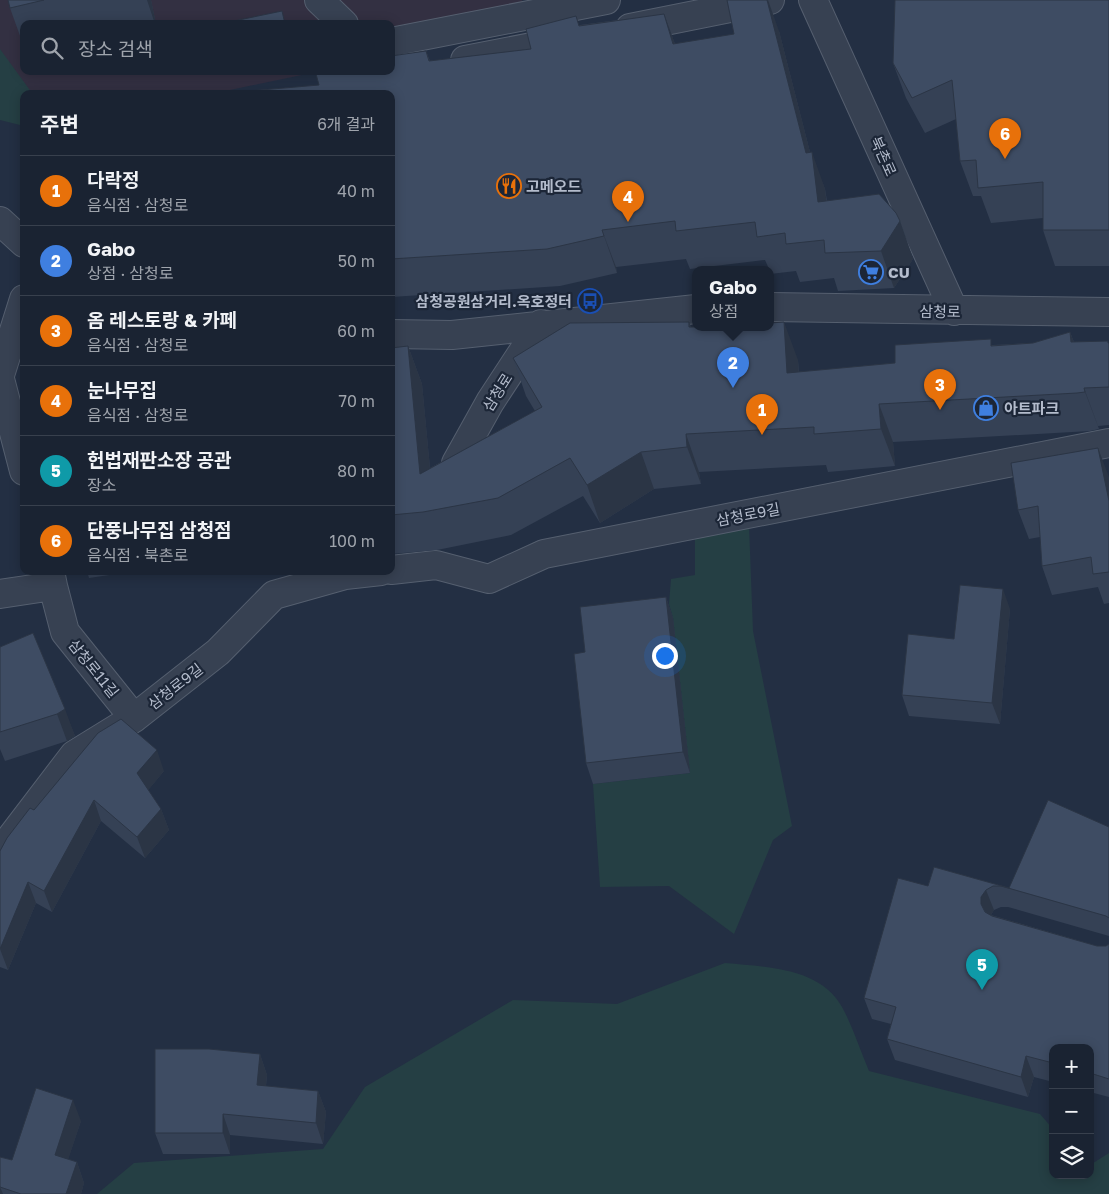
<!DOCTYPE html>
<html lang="ko">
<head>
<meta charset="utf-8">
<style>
	body { margin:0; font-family:"Golos Text","Noto Sans KR",sans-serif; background:#232b3a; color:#f1f3f6 }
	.controls { position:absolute; right:15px; bottom:15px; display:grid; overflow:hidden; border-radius:10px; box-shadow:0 2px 12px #0003 }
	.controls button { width:45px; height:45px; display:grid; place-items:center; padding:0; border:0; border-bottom:1px solid #38404d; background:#1a2332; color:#f1f3f6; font:25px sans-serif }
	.you { position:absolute; left:664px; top:655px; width:18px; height:18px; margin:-12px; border:4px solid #fff; border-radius:50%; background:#1a73e8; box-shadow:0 0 0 8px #1a73e833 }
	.badge { display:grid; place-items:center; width:32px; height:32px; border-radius:50%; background:#d93025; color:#fff; font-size:16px; font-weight:700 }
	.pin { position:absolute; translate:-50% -41px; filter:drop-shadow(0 1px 2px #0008) }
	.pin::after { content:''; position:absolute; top:26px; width:18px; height:15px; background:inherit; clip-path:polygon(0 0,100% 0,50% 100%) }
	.popup { position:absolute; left:692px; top:266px; width:82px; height:65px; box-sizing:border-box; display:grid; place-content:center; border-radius:10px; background:#1a2332; filter:drop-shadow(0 1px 4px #0005); font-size:16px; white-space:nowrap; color:#9fa4ac }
	.popup b { font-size:19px; color:#f1f3f6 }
	.popup::after { content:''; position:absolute; left:50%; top:100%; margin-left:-10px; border:10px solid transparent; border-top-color:#1a2332 }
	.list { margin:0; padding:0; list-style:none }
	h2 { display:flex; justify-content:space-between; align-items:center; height:65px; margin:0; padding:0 20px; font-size:21px }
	h2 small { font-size:16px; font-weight:400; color:#9fa4ac }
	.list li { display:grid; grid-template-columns:32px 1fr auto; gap:15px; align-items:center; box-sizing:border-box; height:70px; padding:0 20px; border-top:1px solid #38404d }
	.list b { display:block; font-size:19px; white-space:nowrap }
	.list p { margin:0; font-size:16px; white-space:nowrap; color:#9fa4ac }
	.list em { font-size:16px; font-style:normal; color:#9fa4ac }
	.icon { flex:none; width:28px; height:28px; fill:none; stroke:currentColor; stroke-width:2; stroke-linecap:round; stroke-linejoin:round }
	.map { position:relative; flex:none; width:1109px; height:1194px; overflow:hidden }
	.search { position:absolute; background:#1a2332; box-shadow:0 2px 12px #0003; left:20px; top:20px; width:375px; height:55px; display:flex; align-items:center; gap:12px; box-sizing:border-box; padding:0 18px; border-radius:10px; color:#9fa4ac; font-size:19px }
	.panel { position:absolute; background:#1a2332; box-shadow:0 2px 12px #0003; left:20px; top:90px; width:375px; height:485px; border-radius:10px }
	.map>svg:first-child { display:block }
	.medical { fill:#333042 }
	.green { fill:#253f44 }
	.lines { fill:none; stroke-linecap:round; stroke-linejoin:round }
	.minor-casing { stroke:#555f6f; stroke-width:30 }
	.minor { stroke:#374152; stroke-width:28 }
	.wall { fill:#354155 }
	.shaded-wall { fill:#2b3545 }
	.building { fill:#3e4c63; stroke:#2b3545 }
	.labels { text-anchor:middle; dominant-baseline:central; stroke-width:4.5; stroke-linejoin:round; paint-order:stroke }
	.street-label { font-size:15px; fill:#b4bccc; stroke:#1c2637 }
	.poi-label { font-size:15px; font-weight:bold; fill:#b4bccc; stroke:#1c2637; text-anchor:start }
</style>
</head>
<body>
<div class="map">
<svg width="1109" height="1194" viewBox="0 0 1109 1194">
	<rect width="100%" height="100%" fill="#232f43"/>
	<!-- medical -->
	<path class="medical" d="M 0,0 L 522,0 L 524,4 L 391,33 L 391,24 L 24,24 L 24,71 L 321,71 L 211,94 L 24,94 L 0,85 Z"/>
	<!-- green -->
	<path class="green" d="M 0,49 L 32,93 L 24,94 L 24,126 L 0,120 Z
		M 749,525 L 753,631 L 792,826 L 773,840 L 734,934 L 669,886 L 600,887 L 593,784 L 690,773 L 673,618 L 669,604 L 671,579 L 695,575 L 695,533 Z
		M 725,963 C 765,967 820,967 842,1007 C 853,1027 860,1050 869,1071 L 1040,1114 L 1053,1129 L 1053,1175 L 1090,1175 L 1090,1165 L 1109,1153 L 1109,1194 L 97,1194 L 134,1163 L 323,1149 L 365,1087 L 513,1000 L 617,1004 Z"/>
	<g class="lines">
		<defs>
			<path id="minor" d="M 319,0 L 344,24
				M 813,0 L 954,311
				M 630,28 L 770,0
				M 391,42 L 606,0
				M 465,60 L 568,40
				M 0,221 L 24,243
				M 770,307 L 1109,312
				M 391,334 L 452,335 L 696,309
				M 0,375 L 24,299
				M 0,379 L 24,471
				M 456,463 L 490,402 L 541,324
				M 391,570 L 436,565 L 489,579 L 544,554 L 1109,443
				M 53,586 L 65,632 L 134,718
				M 0,594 L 53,586 L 50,571
				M 0,852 L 74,755 L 134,718 L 218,652 L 274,595 L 345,575 L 381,571"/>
		</defs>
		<!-- minor casing -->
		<use href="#minor" class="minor-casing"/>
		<!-- minor -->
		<use href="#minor" class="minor"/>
	</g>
	<!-- wall -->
	<path class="wall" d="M 8,0 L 151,0 L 156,24 L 24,24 L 24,47 L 10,8 Z
		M 1109,0 L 1109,266 L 1055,266 L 1043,230 L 1043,218 L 991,223 L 981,196 L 973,196 L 960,161 L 956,119 L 925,133 L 906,98 L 893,63 Z
		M 664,14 L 675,44 L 779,31 L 810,152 L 825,189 L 827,201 L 900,221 L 913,259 L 894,288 L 838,291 L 834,278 L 800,282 L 796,271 L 770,274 L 770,269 L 769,269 L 765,260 L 690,269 L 686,259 L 616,267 L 617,273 L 560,286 L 391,297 L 391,94 L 319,85 L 426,51 L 430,61 L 531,49 L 580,25 Z
		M 247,71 L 262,71 L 248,74 Z
		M 689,322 L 691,327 L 798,360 L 799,372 L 895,363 L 993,345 L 1033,343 L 1070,332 L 1074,342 L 1109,343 L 1109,425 L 1098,426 L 1099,429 L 1090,431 L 893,442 L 895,466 L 828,472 L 826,465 L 699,472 L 701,484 L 654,489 L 600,523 L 583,496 L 511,535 L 437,550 L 391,554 L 391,348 L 408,346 L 422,384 L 430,468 L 535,411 L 526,396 L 513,358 Z
		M 1109,477 L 1109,603 L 1104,604 L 1098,587 L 1052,595 L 1042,566 L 1040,537 L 1029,539 L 1018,510 Z
		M 87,571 L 137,571 L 89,578 Z
		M 666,597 L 673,618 L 690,773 L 593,784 L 586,763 L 585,652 Z
		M 1010,609 L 1000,724 L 909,716 L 902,695 L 954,639 Z
		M 33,633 L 75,736 L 67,741 L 5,761 L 0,749 L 0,647 Z
		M 164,771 L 148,790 L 161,809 L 169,830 L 145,858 L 101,821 L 52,912 L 36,903 L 8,970 L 0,967 L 0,851 L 34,810 Z
		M 1109,827 L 1109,936 L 1008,907 L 1001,907 L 994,910 L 991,915 L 1097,946 L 1106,946 L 1109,944 L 1109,1097 L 1090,1092 L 1090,1048 L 1053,1048 L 1053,1082 L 1034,1077 L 1028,1097 L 895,1060 L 887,1039 L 891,1024 L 872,1019 L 864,998 L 928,886 L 934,867 L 1009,888 Z
		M 260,1054 L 267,1075 L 266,1086 L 318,1091 L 326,1112 L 323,1144 L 230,1135 L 230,1154 L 163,1154 L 155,1133 Z
		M 81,1121 L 68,1159 L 77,1162 L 84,1183 L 81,1194 L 0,1194 L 0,1157 L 12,1160 Z"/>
	<!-- shaded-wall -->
	<path class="shaded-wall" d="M 147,0 L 151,0 L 156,24 L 155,24 Z
		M 767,0 L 768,0 L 779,31 L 813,164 L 812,152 L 825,189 L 831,240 L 818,202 L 806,153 Z
		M 664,14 L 678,52 L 673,44 Z
		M 900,221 L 913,259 L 894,288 L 881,251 Z
		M 602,230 L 616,267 L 617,273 L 604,236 Z
		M 784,322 L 798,360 L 801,411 L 787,373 Z
		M 1070,332 L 1084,369 L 1071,342 Z
		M 408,346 L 422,384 L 434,511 L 420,474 Z
		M 1084,388 L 1098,426 L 1099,429 L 1085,392 Z
		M 879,404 L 893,442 L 895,466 L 881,429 Z
		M 686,434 L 699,472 L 701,484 L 687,447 Z
		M 1098,448 L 1109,477 L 1109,501 Z
		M 641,452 L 654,489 L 600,523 L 587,485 Z
		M 1003,589 L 1010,609 L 1000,724 L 992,703 Z
		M 666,597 L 673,618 L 690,773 L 683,752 Z
		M 65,709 L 75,736 L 67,741 L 57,714 Z
		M 157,750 L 164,771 L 145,794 L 137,773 Z
		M 94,800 L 101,821 L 52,912 L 44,891 Z
		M 161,809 L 169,830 L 145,858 L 137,837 Z
		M 28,882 L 36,903 L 8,970 L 0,949 Z
		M 986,890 L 994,910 L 989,918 L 981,904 L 981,897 Z
		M 260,1054 L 267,1075 L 264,1105 L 257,1085 Z
		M 1026,1056 L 1034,1077 L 1028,1097 L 1021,1077 Z
		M 318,1091 L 326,1112 L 323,1144 L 316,1123 Z
		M 73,1100 L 81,1121 L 63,1175 L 55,1155 Z
		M 223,1114 L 230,1135 L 230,1154 L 223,1133 Z
		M 77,1162 L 84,1183 L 81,1194 L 66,1194 Z
		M 0,1187 L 3,1194 L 0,1194 Z"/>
	<!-- building -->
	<path class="building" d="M 8,0 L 44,0 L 10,8 Z
		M 727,0 L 767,0 L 806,153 L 812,152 L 818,202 L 879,194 L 896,213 L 900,221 L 881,251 L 825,253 L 824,240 L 786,244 L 785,233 L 757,237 L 755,222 L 676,231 L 675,221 L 602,230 L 604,236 L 547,249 L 391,259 L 391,94 L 214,94 L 319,85 L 316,74 L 323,71 L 391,71 L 391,56 L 426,51 L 429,61 L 531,49 L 526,29 L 576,16 L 579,26 L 664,14 L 673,44 L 734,34 Z
		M 895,0 L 1109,0 L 1109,230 L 1043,230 L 1043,182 L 978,188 L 976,160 L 960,161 L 952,80 L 912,98 L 893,63 Z
		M 282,11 L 285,24 L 234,24 L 234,21 Z
		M 689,322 L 689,327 L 770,327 L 770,323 L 784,322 L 787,373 L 895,363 L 895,345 L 991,339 L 991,346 L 1033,343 L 1070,332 L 1071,342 L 1108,341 L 1108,343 L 1109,343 L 1109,387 L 1084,388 L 1085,392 L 1077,393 L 879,404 L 881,429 L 814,434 L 814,427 L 686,434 L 687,447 L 641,452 L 587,485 L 570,458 L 498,498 L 423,512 L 391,515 L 391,348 L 408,346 L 420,474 L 542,407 L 513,358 L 570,323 Z
		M 1098,448 L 1109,501 L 1109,572 L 1093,574 L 1091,557 L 1042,566 L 1038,506 L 1018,510 L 1011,463 Z
		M 960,585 L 1003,589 L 992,703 L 902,695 L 908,634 L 954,639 Z
		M 666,597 L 683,752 L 586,763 L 574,654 L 585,652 L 580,607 Z
		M 33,633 L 65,709 L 57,714 L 0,732 L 0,647 Z
		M 121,719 L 157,750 L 137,773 L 161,809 L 137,837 L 94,800 L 44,891 L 28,882 L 0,949 L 0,851 L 7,838 L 30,808 L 34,810 L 98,733 Z
		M 1048,800 L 1109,827 L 1109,918 L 1106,916 L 1001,886 L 993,886 L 986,890 L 981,897 L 981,904 L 985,912 L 992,916 L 1097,946 L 1106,946 L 1109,944 L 1109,1079 L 1090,1073 L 1090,1048 L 1053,1048 L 1053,1063 L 1026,1056 L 1021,1077 L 887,1039 L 896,1007 L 864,998 L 898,878 L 928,886 L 934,867 L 1009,888 Z
		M 155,1049 L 209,1049 L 260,1054 L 257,1085 L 318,1091 L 316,1123 L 223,1114 L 223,1133 L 155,1133 Z
		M 36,1088 L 73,1100 L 55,1155 L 77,1162 L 66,1194 L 21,1194 L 0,1187 L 0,1157 L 12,1160 Z"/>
	<!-- icons -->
	<defs>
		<symbol id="restaurant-ring" viewBox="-11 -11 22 22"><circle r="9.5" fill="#1c2637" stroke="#e8710a" stroke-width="1.5"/><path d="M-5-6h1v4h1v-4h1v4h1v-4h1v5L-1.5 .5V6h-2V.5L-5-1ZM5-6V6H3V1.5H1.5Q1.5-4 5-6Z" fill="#e8710a"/></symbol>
		<symbol id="supermarket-ring" viewBox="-11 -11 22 22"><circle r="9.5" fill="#1c2637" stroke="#3f7fe0" stroke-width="1.5"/><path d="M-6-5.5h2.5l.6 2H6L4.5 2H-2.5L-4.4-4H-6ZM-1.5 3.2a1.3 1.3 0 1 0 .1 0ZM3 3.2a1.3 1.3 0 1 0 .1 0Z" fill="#3f7fe0"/></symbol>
		<symbol id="bus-ring" viewBox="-11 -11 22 22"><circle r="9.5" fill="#1c2637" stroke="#1a4fb4" stroke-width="1.5"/><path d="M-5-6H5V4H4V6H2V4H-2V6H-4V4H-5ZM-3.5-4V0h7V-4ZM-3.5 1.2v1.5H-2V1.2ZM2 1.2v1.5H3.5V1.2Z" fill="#1a4fb4"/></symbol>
		<symbol id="shop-ring" viewBox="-11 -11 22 22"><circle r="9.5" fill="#1c2637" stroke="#3f7fe0" stroke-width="1.5"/><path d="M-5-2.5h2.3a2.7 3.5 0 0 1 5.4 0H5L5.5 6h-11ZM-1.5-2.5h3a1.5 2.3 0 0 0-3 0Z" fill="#3f7fe0"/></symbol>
	</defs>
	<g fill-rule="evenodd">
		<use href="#restaurant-ring" x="495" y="172" width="28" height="28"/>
		<use href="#supermarket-ring" x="857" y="258" width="28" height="28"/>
		<use href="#bus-ring" x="576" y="287" width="28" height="28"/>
		<use href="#shop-ring" x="972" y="394" width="28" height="28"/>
	</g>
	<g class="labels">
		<!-- street labels -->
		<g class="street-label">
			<text transform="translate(884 156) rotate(66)">북촌로</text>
			<text transform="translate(940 311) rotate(1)">삼청로</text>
			<text transform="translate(497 392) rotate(-58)">삼청로</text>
			<text transform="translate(748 514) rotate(-11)">삼청로9길</text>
			<text transform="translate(94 668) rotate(51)">삼청로11길</text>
			<text transform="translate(175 686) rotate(-38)">삼청로9길</text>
		</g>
		<!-- poi labels -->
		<g class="poi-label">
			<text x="526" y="186">고메오드</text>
			<text x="888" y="272">CU</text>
			<text x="572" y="301" text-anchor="end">삼청공원삼거리.옥호정터</text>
			<text x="1004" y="408">아트파크</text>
		</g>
	</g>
</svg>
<div class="controls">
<button>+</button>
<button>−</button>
<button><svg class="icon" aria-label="layers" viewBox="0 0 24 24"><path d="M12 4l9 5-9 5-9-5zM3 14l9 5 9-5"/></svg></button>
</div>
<div class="you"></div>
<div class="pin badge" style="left:762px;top:435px;background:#e8710a">1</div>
<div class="pin badge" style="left:733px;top:388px;background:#3f7fe0">2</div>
<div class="popup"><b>Gabo</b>상점</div>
<div class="pin badge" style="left:940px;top:410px;background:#e8710a">3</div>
<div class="pin badge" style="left:628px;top:222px;background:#e8710a">4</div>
<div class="pin badge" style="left:982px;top:990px;background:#0f9aa8">5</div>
<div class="pin badge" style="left:1005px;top:159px;background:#e8710a">6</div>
<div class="search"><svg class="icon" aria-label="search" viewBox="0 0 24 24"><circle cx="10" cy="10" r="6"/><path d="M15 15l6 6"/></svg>장소 검색</div>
<section class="panel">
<h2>주변<small>6개 결과</small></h2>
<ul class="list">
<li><span class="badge" style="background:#e8710a">1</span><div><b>다락정</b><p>음식점 · 삼청로</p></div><em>40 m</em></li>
<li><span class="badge" style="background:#3f7fe0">2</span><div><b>Gabo</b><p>상점 · 삼청로</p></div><em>50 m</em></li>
<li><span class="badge" style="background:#e8710a">3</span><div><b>옴 레스토랑 &amp; 카페</b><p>음식점 · 삼청로</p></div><em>60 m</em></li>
<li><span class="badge" style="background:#e8710a">4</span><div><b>눈나무집</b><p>음식점 · 삼청로</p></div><em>70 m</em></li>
<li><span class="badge" style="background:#0f9aa8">5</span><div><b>헌법재판소장 공관</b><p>장소</p></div><em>80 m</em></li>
<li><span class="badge" style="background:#e8710a">6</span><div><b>단풍나무집 삼청점</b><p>음식점 · 북촌로</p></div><em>100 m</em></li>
</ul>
</section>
</div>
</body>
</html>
